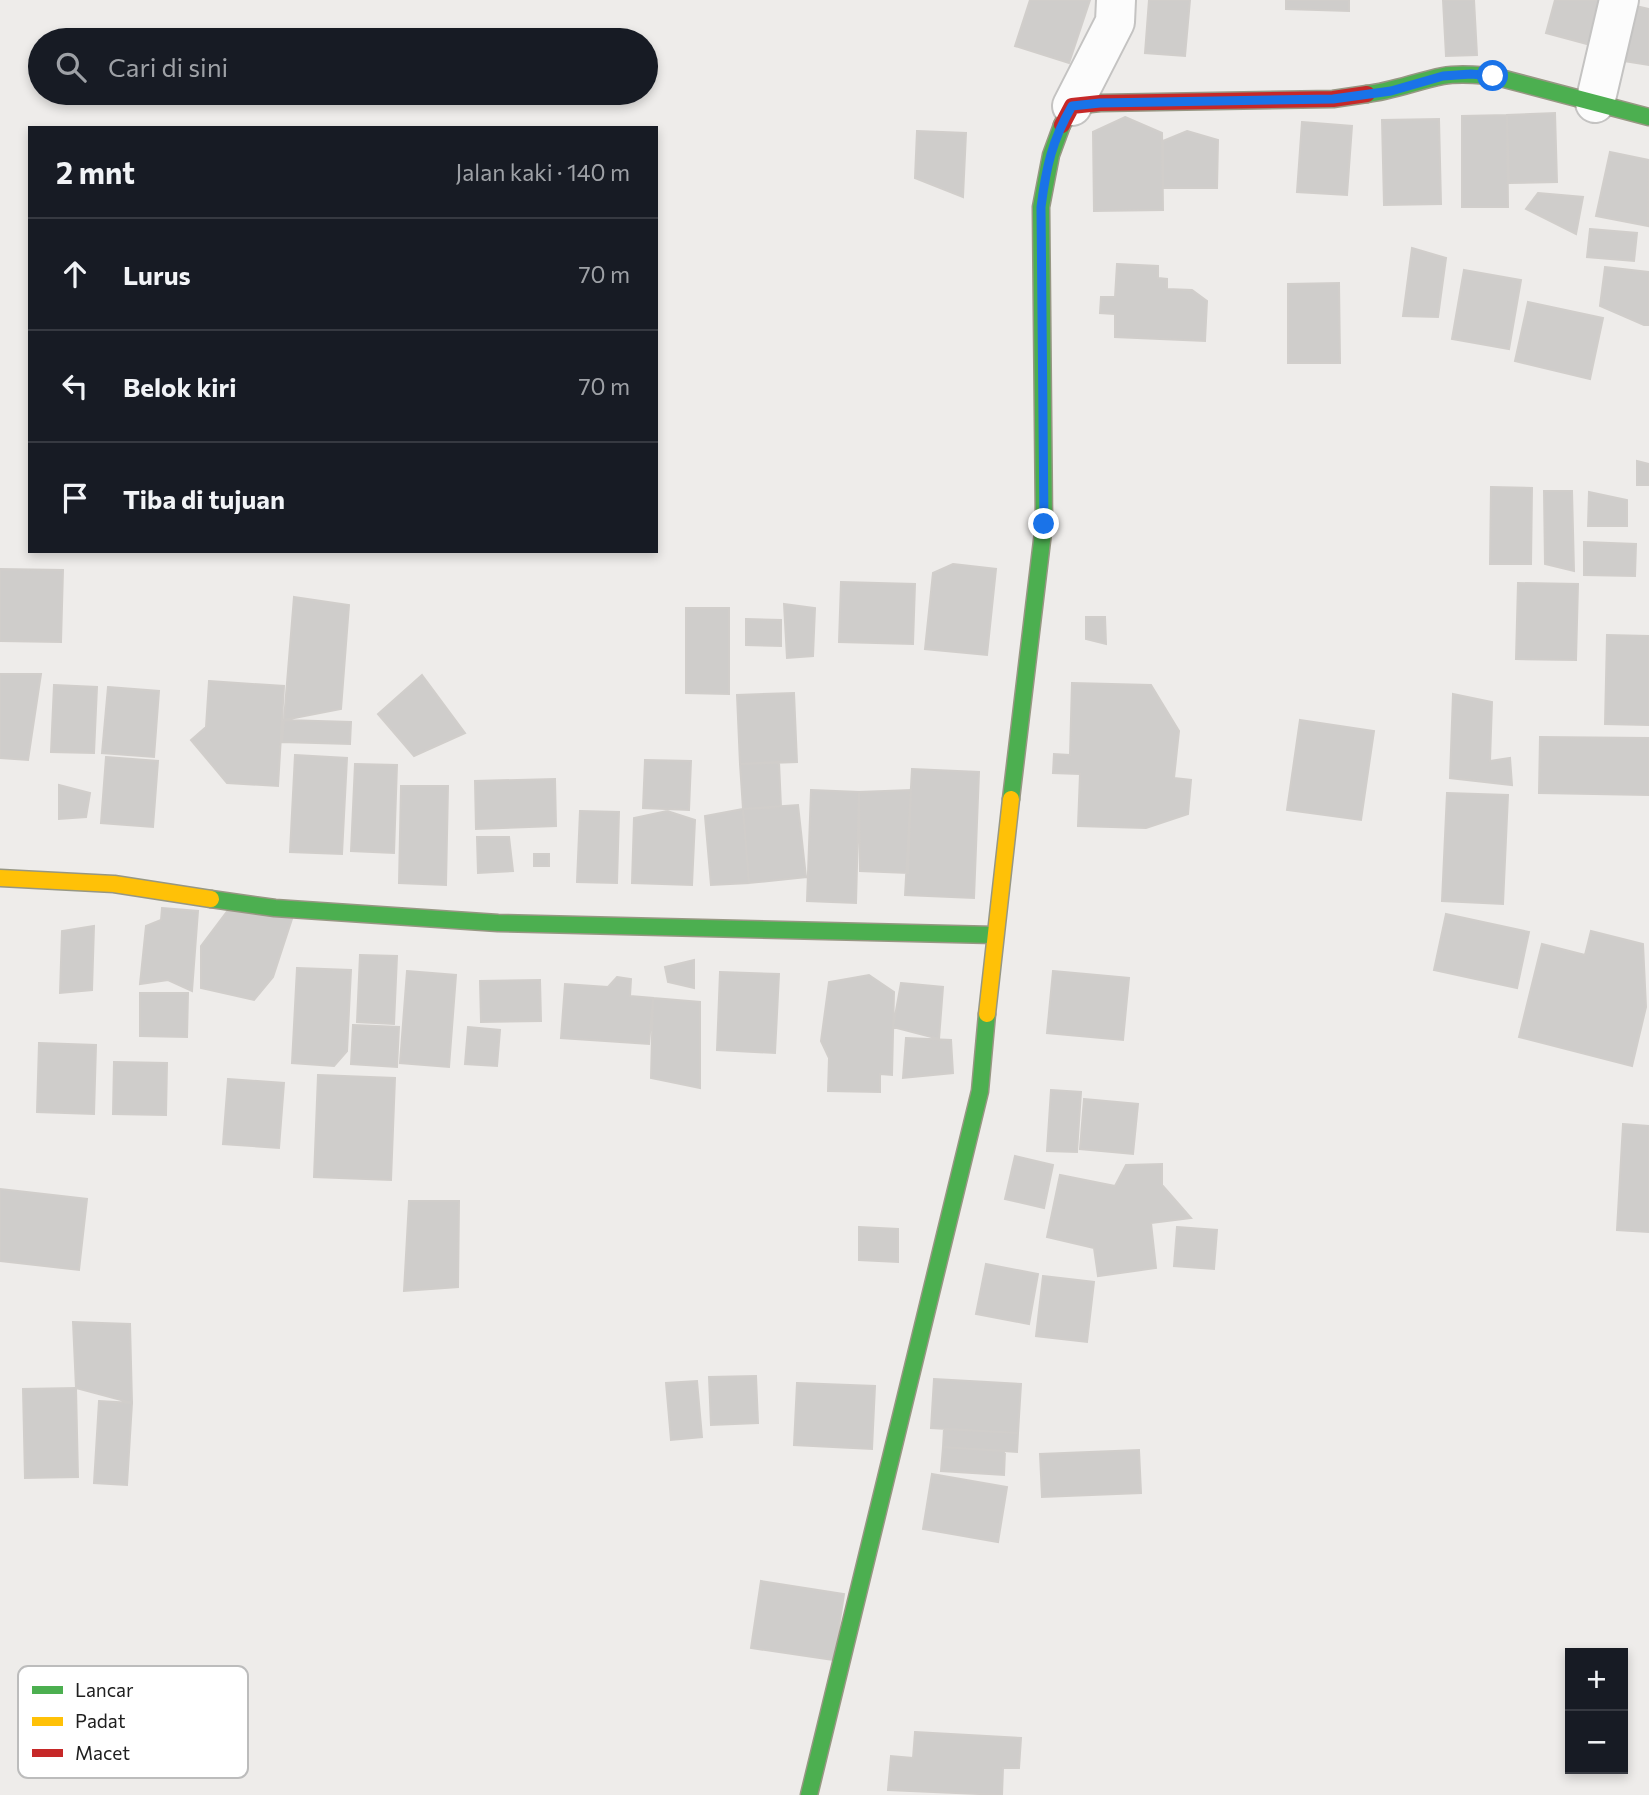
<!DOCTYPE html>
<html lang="id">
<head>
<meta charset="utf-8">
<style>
	body { margin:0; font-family:Commissioner,sans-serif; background:#242831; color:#f1f3f6 }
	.controls { position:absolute; right:21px; bottom:21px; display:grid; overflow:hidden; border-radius:0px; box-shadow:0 4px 10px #0003 }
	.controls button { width:63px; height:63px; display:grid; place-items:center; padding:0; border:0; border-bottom:2px solid #363941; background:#171b24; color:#f1f3f6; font:35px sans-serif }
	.stop { position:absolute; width:21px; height:21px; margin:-16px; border:5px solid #1a73e8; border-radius:50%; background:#fff }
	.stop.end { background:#1a73e8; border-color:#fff; box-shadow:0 2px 7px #0008 }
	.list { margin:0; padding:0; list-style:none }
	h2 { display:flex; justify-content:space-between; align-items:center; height:91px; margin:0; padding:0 28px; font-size:30px }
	h2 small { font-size:23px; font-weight:400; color:#9ea1a6 }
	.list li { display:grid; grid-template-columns:46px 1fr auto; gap:21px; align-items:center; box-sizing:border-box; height:112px; padding:0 28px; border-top:2px solid #363941 }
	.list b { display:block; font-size:26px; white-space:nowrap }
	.list em { font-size:23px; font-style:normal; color:#9ea1a6 }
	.icon { flex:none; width:38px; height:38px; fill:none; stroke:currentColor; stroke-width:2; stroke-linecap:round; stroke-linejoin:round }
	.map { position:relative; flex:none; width:1649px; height:1795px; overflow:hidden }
	.search { position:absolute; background:#171b24; box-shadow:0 4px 10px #0003; left:28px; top:28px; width:630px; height:77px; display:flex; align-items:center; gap:18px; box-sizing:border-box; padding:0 24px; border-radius:38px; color:#9ea1a6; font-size:26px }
	.panel { position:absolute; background:#171b24; box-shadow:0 4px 10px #0003; left:28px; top:126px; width:630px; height:427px; border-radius:0px }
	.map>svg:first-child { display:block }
	.building { fill:#cfcdcb; stroke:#d1cecb; stroke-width:2 }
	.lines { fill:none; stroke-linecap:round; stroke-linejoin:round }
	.street-casing { stroke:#c4c3c2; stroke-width:42 }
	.fast-casing { stroke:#979783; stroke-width:19 }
	.slow-casing { stroke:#979783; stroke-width:19 }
	.jam-casing { stroke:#979783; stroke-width:19 }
	.street { stroke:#fcfcfc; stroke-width:38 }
	.fast { stroke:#4caf50; stroke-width:16 }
	.slow { stroke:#ffc107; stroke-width:16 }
	.jam { stroke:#c62828; stroke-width:16 }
	.route { stroke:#1a73e8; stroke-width:9 }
	.key { fill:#fff; stroke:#bcbcbc; stroke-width:2 }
	.key-label { font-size:19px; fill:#202020 }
</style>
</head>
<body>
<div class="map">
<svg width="1649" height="1795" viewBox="0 0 1649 1795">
	<rect width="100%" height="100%" fill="#eeecea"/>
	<!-- building -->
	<path class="building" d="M 1030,0 L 1090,0 L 1069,63 L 1015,46 Z
		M 1149,0 L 1190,0 L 1185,56 L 1145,53 Z
		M 1286,0 L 1349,0 L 1349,11 L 1286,9 Z
		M 1443,0 L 1474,0 L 1477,55 L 1446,56 Z
		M 1555,0 L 1610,0 L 1598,47 L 1546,33 Z
		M 1627,4 L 1649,9 L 1649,65 L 1617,60 Z
		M 1555,113 L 1557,182 L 1509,183 L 1507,115 Z
		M 1507,115 L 1508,207 L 1462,207 L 1462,116 Z
		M 1125,117 L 1162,133 L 1163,210 L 1094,211 L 1093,132 Z
		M 1439,119 L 1441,204 L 1384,205 L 1382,120 Z
		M 1302,122 L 1352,126 L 1347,195 L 1297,192 Z
		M 917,131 L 966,133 L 963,197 L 915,178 Z
		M 1187,131 L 1218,140 L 1217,188 L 1163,188 L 1163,141 Z
		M 1610,152 L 1649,160 L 1648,226 L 1596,216 Z
		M 1538,193 L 1583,197 L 1576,234 L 1526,209 Z
		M 1590,229 L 1637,233 L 1634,261 L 1587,257 Z
		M 1412,248 L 1446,258 L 1438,317 L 1403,316 Z
		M 1117,264 L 1158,266 L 1158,278 L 1167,279 L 1167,289 L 1192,290 L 1207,301 L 1205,341 L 1115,337 L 1115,314 L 1100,313 L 1101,297 L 1115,297 Z
		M 1605,267 L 1649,272 L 1649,325 L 1644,325 L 1600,306 Z
		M 1464,270 L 1521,280 L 1509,349 L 1452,339 Z
		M 1339,283 L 1340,363 L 1288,363 L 1288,284 Z
		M 1528,302 L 1603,318 L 1590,379 L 1515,361 Z
		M 1637,461 L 1649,464 L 1649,485 L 1637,485 Z
		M 1491,487 L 1532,488 L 1531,564 L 1490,564 Z
		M 1544,491 L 1572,491 L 1574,571 L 1545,564 Z
		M 1589,492 L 1627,500 L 1627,526 L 1588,526 Z
		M 1584,542 L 1636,544 L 1635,576 L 1584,575 Z
		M 953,564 L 996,569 L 987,655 L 925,649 L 933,573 Z
		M 0,569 L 63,570 L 61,642 L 0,641 Z
		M 841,582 L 915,584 L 913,644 L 839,642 Z
		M 1518,583 L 1578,584 L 1576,660 L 1516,659 Z
		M 294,597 L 349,605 L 341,709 L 284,720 Z
		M 784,604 L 815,608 L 813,656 L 787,658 Z
		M 686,608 L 729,608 L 729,694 L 686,693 Z
		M 1086,617 L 1105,617 L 1106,644 L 1086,639 Z
		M 746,619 L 781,620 L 781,646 L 746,645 Z
		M 1607,635 L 1649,636 L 1649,725 L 1605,724 Z
		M 0,674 L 41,674 L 28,760 L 0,758 Z
		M 422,675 L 465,733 L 414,756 L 378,714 Z
		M 209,681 L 284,686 L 278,786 L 227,783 L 191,740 L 206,727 Z
		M 1072,683 L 1151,685 L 1179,731 L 1174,778 L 1191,780 L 1188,814 L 1146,828 L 1078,826 L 1080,774 L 1053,773 L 1054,754 L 1070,755 Z
		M 54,685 L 97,687 L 94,753 L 51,752 Z
		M 108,687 L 159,691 L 154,757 L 102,753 Z
		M 794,693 L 797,762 L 740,764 L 737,695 Z
		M 1453,694 L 1492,702 L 1490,761 L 1510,758 L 1512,785 L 1450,778 Z
		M 284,720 L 351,722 L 350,744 L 282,742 Z
		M 1300,720 L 1374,731 L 1361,820 L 1287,810 Z
		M 1540,737 L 1649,738 L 1649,795 L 1539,793 Z
		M 295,755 L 347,758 L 342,854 L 290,852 Z
		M 106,757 L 158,761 L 153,827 L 101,823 Z
		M 645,760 L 691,761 L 689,810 L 643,808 Z
		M 779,762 L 781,807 L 743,809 L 740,764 Z
		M 355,764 L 397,765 L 394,853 L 351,851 Z
		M 912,769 L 979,772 L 974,898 L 905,895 Z
		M 555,779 L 556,826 L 476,829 L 475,781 Z
		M 59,785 L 90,793 L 86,817 L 59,819 Z
		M 401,786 L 448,786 L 446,885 L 399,883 Z
		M 811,790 L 859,792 L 856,903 L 807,901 Z
		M 911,790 L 908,873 L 860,871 L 859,792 Z
		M 1447,793 L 1508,795 L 1503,904 L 1442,901 Z
		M 798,805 L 806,877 L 749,883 L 743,809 Z
		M 743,809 L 749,883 L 711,885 L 705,816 Z
		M 580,811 L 619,812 L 617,883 L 577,882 Z
		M 667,811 L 695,820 L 692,885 L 632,883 L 634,818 Z
		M 477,837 L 509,837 L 513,871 L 478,873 Z
		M 534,854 L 549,854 L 549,866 L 534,866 Z
		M 235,901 L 292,919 L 273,977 L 254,1000 L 201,988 L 201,946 Z
		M 162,908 L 198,911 L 192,991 L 168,980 L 140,984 L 146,926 L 161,920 Z
		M 1446,914 L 1529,932 L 1517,988 L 1434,970 Z
		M 94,926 L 92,990 L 60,993 L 62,931 Z
		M 1591,931 L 1643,944 L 1646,1007 L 1632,1066 L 1519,1037 L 1542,944 L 1585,955 Z
		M 360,955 L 397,956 L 394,1024 L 357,1022 Z
		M 694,960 L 694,988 L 668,982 L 665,967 Z
		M 297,968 L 351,970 L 347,1051 L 334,1066 L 292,1063 Z
		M 407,971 L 456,975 L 449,1067 L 400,1063 Z
		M 1053,971 L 1129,978 L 1123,1040 L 1047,1033 Z
		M 720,972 L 779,974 L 775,1053 L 717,1050 Z
		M 869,975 L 894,992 L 892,1075 L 880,1074 L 880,1092 L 828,1091 L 829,1058 L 821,1041 L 829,982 Z
		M 617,977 L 631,979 L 630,996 L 653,998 L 649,1044 L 561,1038 L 565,984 L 608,987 Z
		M 540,980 L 541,1021 L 481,1022 L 480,981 Z
		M 901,983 L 943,987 L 939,1039 L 893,1027 Z
		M 140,993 L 188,993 L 187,1037 L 140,1036 Z
		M 653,998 L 700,1002 L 700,1088 L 651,1078 Z
		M 353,1025 L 399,1027 L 397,1067 L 351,1064 Z
		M 468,1027 L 500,1030 L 497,1066 L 465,1064 Z
		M 906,1038 L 951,1040 L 953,1073 L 903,1078 Z
		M 39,1043 L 96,1045 L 94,1114 L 37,1112 Z
		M 114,1062 L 167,1063 L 166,1115 L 113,1114 Z
		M 318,1075 L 395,1078 L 391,1180 L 314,1177 Z
		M 228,1079 L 284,1083 L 279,1148 L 223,1144 Z
		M 1051,1090 L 1081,1092 L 1077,1152 L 1047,1151 Z
		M 1084,1099 L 1138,1104 L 1133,1154 L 1080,1149 Z
		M 1623,1124 L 1649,1126 L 1649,1232 L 1617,1230 Z
		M 1015,1156 L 1053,1165 L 1044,1208 L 1005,1199 Z
		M 1162,1164 L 1162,1185 L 1191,1218 L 1151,1223 L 1156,1268 L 1098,1276 L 1094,1248 L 1047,1237 L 1060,1175 L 1115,1186 L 1126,1165 Z
		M 0,1189 L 87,1199 L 79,1270 L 0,1261 Z
		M 409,1201 L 459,1201 L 458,1287 L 404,1291 Z
		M 859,1227 L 898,1229 L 898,1262 L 859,1260 Z
		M 1177,1227 L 1217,1230 L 1214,1269 L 1174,1266 Z
		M 986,1264 L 1038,1274 L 1029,1324 L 976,1314 Z
		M 1043,1276 L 1094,1282 L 1087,1342 L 1036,1336 Z
		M 73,1322 L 130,1324 L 132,1403 L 76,1388 Z
		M 756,1376 L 758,1423 L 711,1425 L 709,1377 Z
		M 934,1379 L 1021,1384 L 1018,1433 L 931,1428 Z
		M 697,1381 L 702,1437 L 671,1440 L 666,1383 Z
		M 797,1383 L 875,1386 L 872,1449 L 794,1445 Z
		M 76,1388 L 78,1477 L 25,1478 L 23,1389 Z
		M 99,1401 L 132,1403 L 127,1485 L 94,1483 Z
		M 944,1429 L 1018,1433 L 1017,1452 L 943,1447 Z
		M 943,1447 L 1005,1451 L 1004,1475 L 941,1471 Z
		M 1139,1450 L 1141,1493 L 1042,1497 L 1040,1454 Z
		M 932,1474 L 1007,1487 L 998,1542 L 923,1529 Z
		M 761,1581 L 844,1594 L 834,1660 L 751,1648 Z
		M 915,1732 L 1021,1738 L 1019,1768 L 1003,1768 L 1002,1795 L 888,1790 L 891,1756 L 913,1758 Z"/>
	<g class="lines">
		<defs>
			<path id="street" d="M 1595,103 L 1619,0
				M 1072,106 L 1115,22 L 1116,0"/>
			<path id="fast" d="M 1367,94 C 1393,91 1417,81 1443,76 C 1459,73 1476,75 1493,76 L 1649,117
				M 1011,799 L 1044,524 L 1041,207 L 1051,155 L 1062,125
				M 211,899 L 275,908 L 498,923 L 994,935
				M 809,1795 L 980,1091 L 987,1014"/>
			<path id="slow" d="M 0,878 L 114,884 L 211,899
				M 987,1014 L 1011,799"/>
			<path id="jam" d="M 1062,125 L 1072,106 L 1100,103 L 1333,99 L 1367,94"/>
		</defs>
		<!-- street casing -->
		<use href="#street" class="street-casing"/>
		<!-- fast casing -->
		<use href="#fast" class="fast-casing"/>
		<!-- slow casing -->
		<use href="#slow" class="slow-casing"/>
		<!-- jam casing -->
		<use href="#jam" class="jam-casing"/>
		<!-- street -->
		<use href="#street" class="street"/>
		<!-- fast -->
		<use href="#fast" class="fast"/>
		<!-- slow -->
		<use href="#slow" class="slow"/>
		<!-- jam -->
		<use href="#jam" class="jam"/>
	</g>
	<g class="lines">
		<!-- route -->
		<path class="route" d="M 1044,524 L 1041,207 C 1046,168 1052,140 1072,106 L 1100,103 L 1333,99 L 1391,91 L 1443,76 L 1471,74 L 1493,76"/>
	</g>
	<!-- legend -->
	<rect x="18" y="1666" width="230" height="112" rx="10" class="key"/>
	<rect x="32" y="1686" width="31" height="8" fill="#4caf50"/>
	<rect x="32" y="1717" width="31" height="9" fill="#ffc107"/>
	<rect x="32" y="1749" width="31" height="8" fill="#c62828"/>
	<g class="key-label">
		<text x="75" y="1697">Lancar</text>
		<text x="75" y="1728">Padat</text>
		<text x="75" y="1760">Macet</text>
	</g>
</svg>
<div class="controls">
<button>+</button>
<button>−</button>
</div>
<div class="stop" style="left:1493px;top:76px"></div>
<div class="stop end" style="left:1044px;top:524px"></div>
<div class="search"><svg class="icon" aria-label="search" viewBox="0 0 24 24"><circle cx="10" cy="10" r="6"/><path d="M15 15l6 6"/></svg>Cari di sini</div>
<section class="panel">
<h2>2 mnt<small>Jalan kaki · 140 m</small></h2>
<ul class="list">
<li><svg class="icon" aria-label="ahead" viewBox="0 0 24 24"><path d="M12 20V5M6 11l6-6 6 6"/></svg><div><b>Lurus</b></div><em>70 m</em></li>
<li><svg class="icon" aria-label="left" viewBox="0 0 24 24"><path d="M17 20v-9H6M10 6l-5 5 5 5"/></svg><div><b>Belok kiri</b></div><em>70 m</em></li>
<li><svg class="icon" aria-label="arrive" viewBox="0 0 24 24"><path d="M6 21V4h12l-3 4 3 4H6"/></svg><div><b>Tiba di tujuan</b></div></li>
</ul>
</section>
</div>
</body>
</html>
